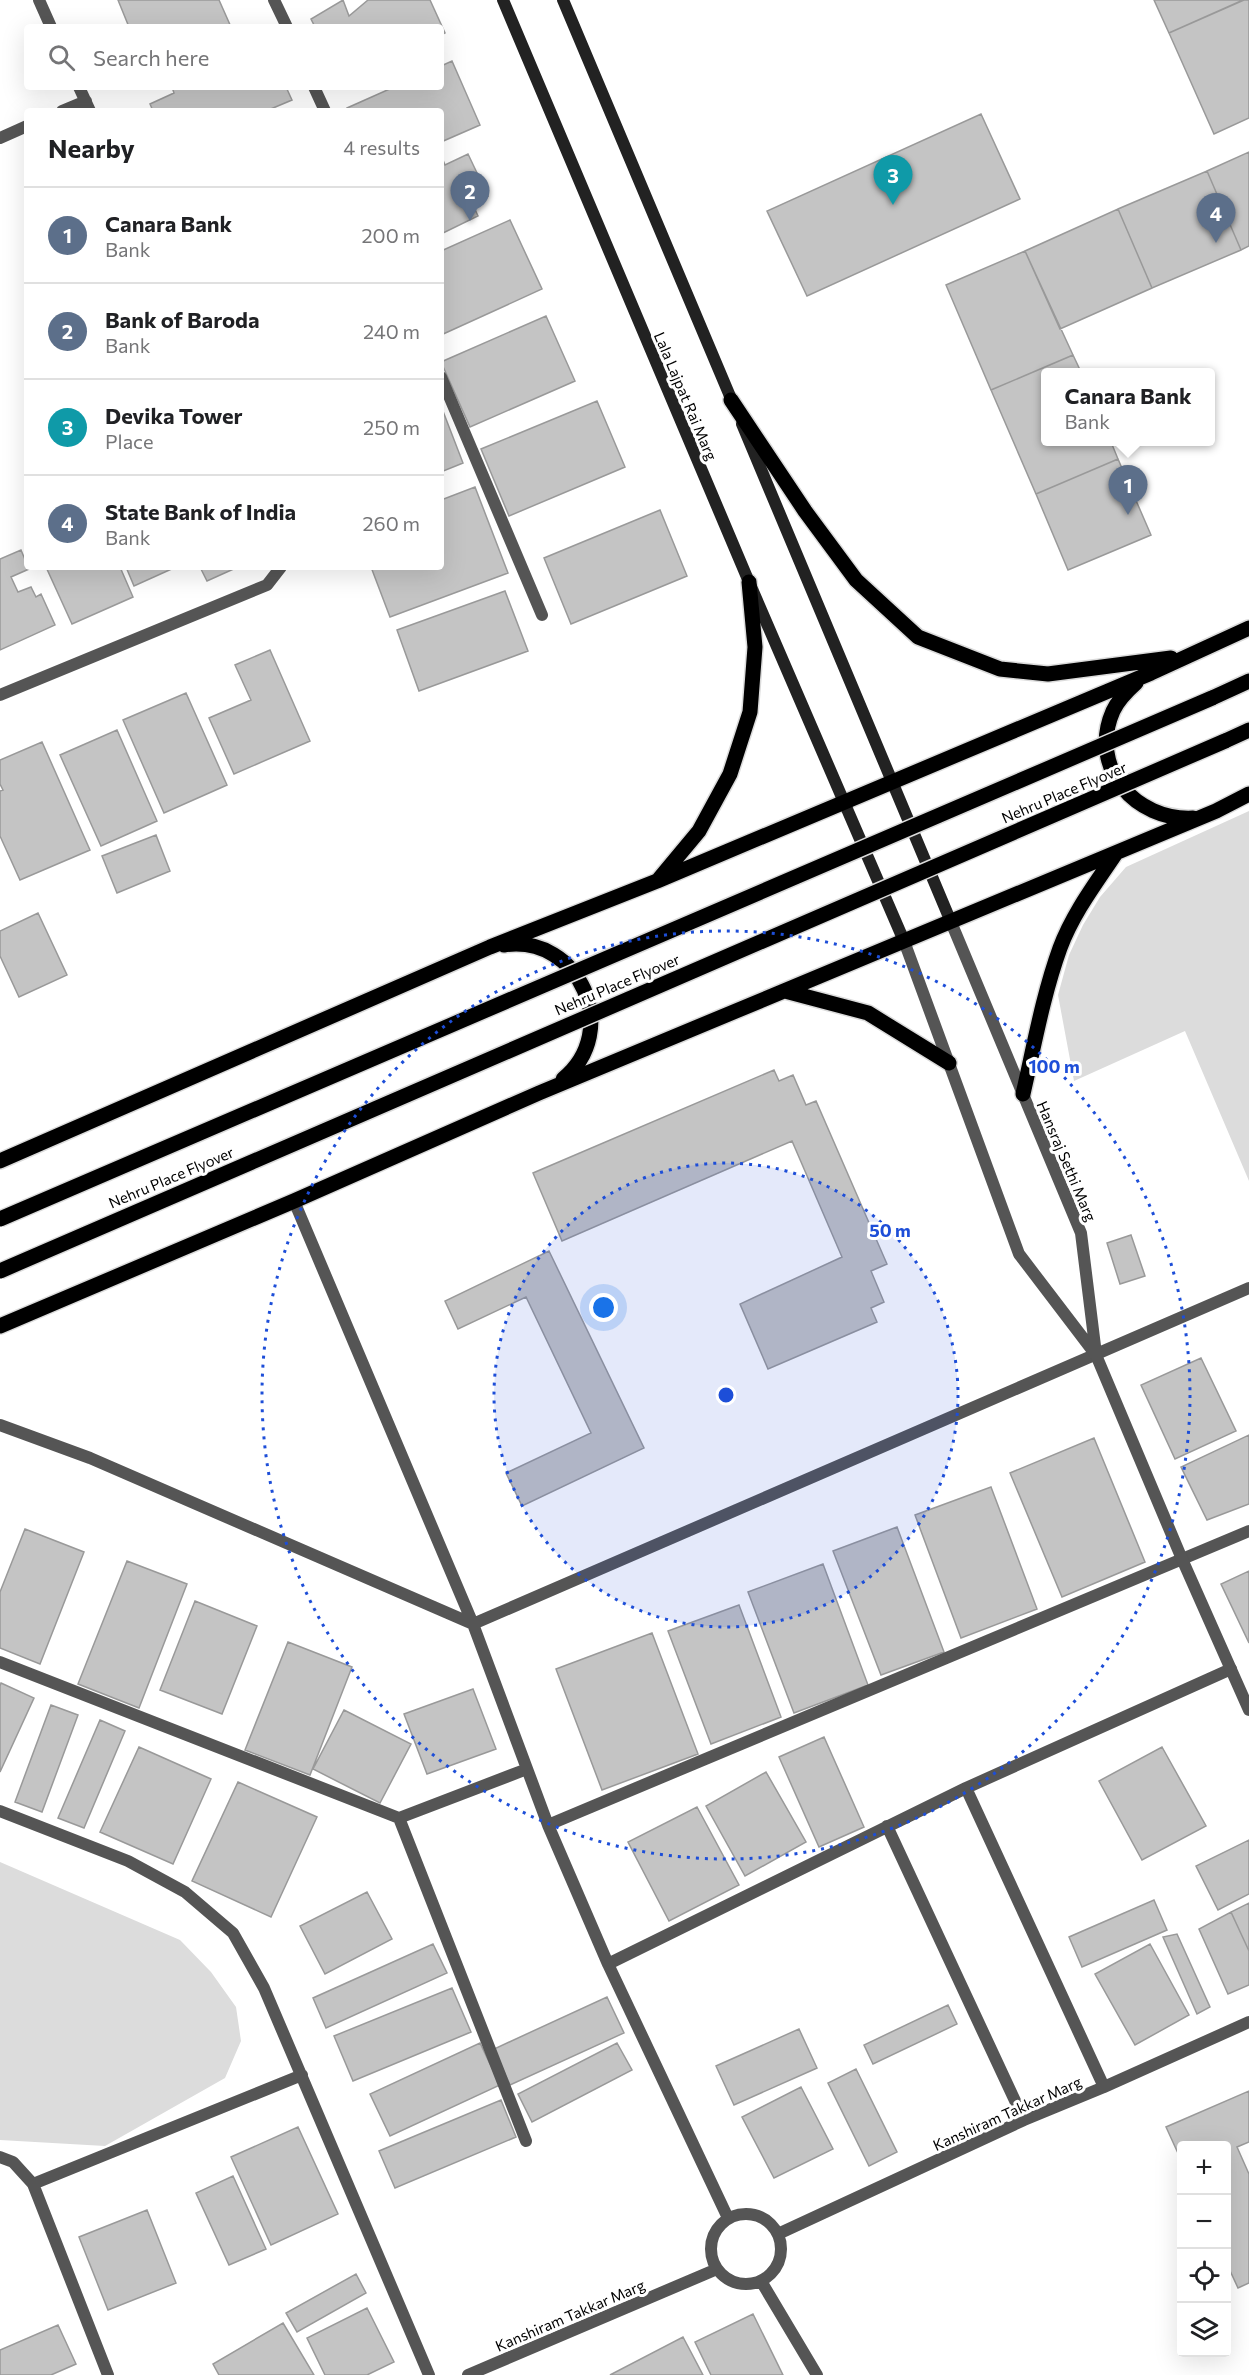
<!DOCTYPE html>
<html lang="en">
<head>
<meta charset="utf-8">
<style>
	body { margin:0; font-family:Commissioner,sans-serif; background:#f6f6f6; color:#202124 }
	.controls { position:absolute; right:18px; bottom:18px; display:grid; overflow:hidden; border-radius:6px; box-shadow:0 6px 24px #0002 }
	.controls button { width:54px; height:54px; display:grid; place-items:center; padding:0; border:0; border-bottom:2px solid #e0e0e0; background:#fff; color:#202124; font:30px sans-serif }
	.you { position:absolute; left:604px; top:1308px; width:21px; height:21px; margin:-15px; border:4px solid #fff; border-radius:50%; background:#1a73e8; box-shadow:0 0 0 9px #1a73e833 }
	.badge { display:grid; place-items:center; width:39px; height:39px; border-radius:50%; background:#000; color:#fff; font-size:20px; font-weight:700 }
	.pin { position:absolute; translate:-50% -50px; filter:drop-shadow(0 2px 3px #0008) }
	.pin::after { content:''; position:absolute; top:32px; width:21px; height:18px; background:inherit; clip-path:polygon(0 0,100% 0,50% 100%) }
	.popup { position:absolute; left:1041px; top:368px; width:174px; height:78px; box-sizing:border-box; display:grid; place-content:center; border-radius:6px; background:#fff; filter:drop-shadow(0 2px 4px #0005); font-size:20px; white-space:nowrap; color:#757577 }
	.popup b { font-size:22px; color:#202124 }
	.popup::after { content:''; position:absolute; left:50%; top:100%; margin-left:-12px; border:12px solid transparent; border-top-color:#fff }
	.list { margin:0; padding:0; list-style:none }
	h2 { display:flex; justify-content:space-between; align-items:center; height:78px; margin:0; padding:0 24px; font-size:26px }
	h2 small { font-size:20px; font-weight:400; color:#757577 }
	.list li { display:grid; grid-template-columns:39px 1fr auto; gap:18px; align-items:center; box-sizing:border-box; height:96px; padding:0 24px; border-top:2px solid #e0e0e0 }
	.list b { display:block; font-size:22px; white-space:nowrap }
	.list p { margin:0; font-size:20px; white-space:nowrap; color:#757577 }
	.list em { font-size:20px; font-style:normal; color:#757577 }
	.icon { flex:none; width:33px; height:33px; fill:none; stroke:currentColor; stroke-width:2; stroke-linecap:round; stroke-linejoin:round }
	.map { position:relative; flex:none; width:1249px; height:2375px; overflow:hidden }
	.search { position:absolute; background:#fff; box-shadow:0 6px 24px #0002; left:24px; top:24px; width:420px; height:66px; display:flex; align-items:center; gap:15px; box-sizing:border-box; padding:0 21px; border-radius:6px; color:#757577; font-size:22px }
	.panel { position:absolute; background:#fff; box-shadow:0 6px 24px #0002; left:24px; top:108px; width:420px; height:462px; border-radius:6px }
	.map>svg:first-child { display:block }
	.green { fill:#dcdcdc }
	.building { fill:#c4c4c4; stroke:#999; stroke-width:1.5 }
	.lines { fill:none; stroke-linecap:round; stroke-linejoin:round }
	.primary-casing { stroke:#dbdbdb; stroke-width:18 }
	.minor { stroke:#555; stroke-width:12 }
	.tertiary { stroke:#555; stroke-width:12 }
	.secondary { stroke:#222; stroke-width:12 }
	.primary { stroke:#000; stroke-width:15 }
	.primary-bridge-casing { stroke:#dbdbdb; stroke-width:18; stroke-linecap:butt }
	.primary-bridge { stroke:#000; stroke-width:15 }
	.ring { fill:none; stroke:#1d4ed8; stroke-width:3; stroke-dasharray:3 6 }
	.labels { text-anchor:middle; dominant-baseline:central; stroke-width:6; stroke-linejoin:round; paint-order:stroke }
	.street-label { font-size:15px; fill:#000; stroke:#fff }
	.centre { fill:#1d4ed8; stroke:#fff; stroke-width:3 }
	.ring-label { font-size:18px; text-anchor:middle; font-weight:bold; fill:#1d4ed8; stroke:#fff; stroke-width:6; stroke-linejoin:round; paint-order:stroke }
</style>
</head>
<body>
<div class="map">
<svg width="1249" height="2375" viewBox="0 0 1249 2375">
	<rect width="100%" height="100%" fill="#fff"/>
	<!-- green -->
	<path class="green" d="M 1249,811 L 1249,1181 L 1185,1031 L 1074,1081 L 1058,995 L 1069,955 L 1083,925 L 1100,897 L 1126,867 Z
		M 0,1862 L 180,1940 L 211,1972 L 236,2007 L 241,2041 L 225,2078 L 105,2146 L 0,2140 Z"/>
	<!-- building -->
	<path class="building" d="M 118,0 L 219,0 L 231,27 L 129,27 Z
		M 343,0 L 349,16 L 368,0 L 430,0 L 445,33 L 441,35 L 441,27 L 315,27 L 311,19 Z
		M 1154,0 L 1244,0 L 1169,33 Z
		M 1243,0 L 1249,0 L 1249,118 L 1214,134 L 1169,33 Z
		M 452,61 L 480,125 L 441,142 L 441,111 L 348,111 L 347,108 L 394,87 L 441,87 L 441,66 Z
		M 172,87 L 286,87 L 292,100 L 266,111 L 153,111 L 150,104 L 174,93 Z
		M 981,114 L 1020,199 L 807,296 L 767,211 Z
		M 1249,152 L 1249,246 L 1241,250 L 1207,171 Z
		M 468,154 L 488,196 L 472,203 L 478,216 L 441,234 L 441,161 L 443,160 L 445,165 Z
		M 1207,171 L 1241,250 L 1152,288 L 1118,209 Z
		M 1118,209 L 1152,288 L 1060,329 L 1025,251 Z
		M 510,220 L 542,289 L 441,335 L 441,251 Z
		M 1025,251 L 1073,355 L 991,390 L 946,285 Z
		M 546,316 L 575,381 L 470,427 L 441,362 Z
		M 1073,355 L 1081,372 L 1046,372 L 1046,442 L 1111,442 L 1118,459 L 1036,494 L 991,390 Z
		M 597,401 L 625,467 L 509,516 L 481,449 Z
		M 441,406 L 463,463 L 441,472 Z
		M 1118,459 L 1151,535 L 1068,570 L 1036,494 Z
		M 475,487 L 508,573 L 390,617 L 371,567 L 441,567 L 441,500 Z
		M 660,510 L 687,576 L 571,624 L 544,558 Z
		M 21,550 L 29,569 L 11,577 L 18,592 L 31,587 L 36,597 L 41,594 L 55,625 L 0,650 L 0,559 Z
		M 46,567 L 120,567 L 133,597 L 72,624 Z
		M 126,567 L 176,567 L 134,586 Z
		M 200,567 L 238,567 L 207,581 Z
		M 505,591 L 528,651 L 419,691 L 397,630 Z
		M 270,650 L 310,741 L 234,774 L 209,718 L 251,700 L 235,665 Z
		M 186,693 L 227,785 L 164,813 L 123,720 Z
		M 117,730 L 157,821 L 101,846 L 60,755 Z
		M 42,742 L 90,850 L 20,880 L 0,836 L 0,791 L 3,790 L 0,784 L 0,760 Z
		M 156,835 L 170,871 L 117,893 L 102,856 Z
		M 38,913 L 67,975 L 19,997 L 0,956 L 0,931 Z
		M 774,1070 L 779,1081 L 793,1075 L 806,1105 L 816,1101 L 887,1264 L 871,1271 L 884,1302 L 871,1308 L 877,1322 L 768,1369 L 740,1304 L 842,1257 L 792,1141 L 562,1241 L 533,1173 Z
		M 1131,1235 L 1145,1276 L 1120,1284 L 1107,1243 Z
		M 549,1251 L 644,1448 L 522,1506 L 506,1473 L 591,1433 L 526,1297 L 458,1329 L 445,1301 Z
		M 1201,1358 L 1236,1431 L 1175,1459 L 1141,1385 Z
		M 1249,1435 L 1249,1504 L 1207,1520 L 1181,1467 Z
		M 1094,1438 L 1145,1562 L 1062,1597 L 1010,1473 Z
		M 991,1487 L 1037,1609 L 961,1638 L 915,1515 Z
		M 897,1527 L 944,1652 L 881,1675 L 833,1551 Z
		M 25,1529 L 84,1552 L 40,1664 L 0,1648 L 0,1592 Z
		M 127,1561 L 187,1584 L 139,1708 L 78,1684 Z
		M 823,1564 L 868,1685 L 794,1713 L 748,1592 Z
		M 1249,1571 L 1249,1643 L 1221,1584 Z
		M 195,1601 L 257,1626 L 222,1714 L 160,1690 Z
		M 739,1605 L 781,1717 L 711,1744 L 668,1631 Z
		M 652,1633 L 698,1754 L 602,1790 L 556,1669 Z
		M 288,1642 L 352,1667 L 310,1775 L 245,1750 Z
		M 1,1683 L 34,1698 L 0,1772 L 0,1686 Z
		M 473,1689 L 496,1749 L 427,1774 L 404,1714 Z
		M 51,1705 L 78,1715 L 42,1812 L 15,1802 Z
		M 344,1710 L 411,1744 L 380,1803 L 313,1769 Z
		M 100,1720 L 125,1731 L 84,1828 L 58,1818 Z
		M 824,1737 L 864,1827 L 819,1847 L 779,1757 Z
		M 139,1747 L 211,1779 L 173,1864 L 100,1832 Z
		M 1162,1747 L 1206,1826 L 1142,1860 L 1099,1781 Z
		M 766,1772 L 806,1842 L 745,1876 L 706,1806 Z
		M 238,1782 L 317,1817 L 271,1917 L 192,1881 Z
		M 697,1807 L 739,1885 L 669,1921 L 628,1842 Z
		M 1249,1840 L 1249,1894 L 1218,1910 L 1196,1866 Z
		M 367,1892 L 392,1939 L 325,1974 L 300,1926 Z
		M 1154,1900 L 1167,1930 L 1082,1967 L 1069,1937 Z
		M 1249,1903 L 1249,1951 L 1231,1912 Z
		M 1231,1912 L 1249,1951 L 1249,1985 L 1228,1994 L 1199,1929 Z
		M 1177,1934 L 1210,2007 L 1197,2014 L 1163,1937 Z
		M 433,1944 L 447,1973 L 326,2028 L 313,1998 Z
		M 1150,1944 L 1189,2015 L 1135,2045 L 1095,1974 Z
		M 452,1988 L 471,2032 L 353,2081 L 334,2036 Z
		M 607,1997 L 624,2033 L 510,2085 L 494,2049 Z
		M 948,2005 L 957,2024 L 873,2064 L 864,2045 Z
		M 799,2029 L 817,2068 L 734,2105 L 716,2066 Z
		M 480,2043 L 500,2085 L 390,2136 L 370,2094 Z
		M 617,2043 L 632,2070 L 532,2122 L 518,2094 Z
		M 856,2069 L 897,2152 L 869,2166 L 828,2083 Z
		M 801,2087 L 833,2149 L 774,2178 L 742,2117 Z
		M 1249,2091 L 1249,2142 L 1237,2147 L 1249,2174 L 1249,2283 L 1238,2288 L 1226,2262 L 1226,2146 L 1182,2146 L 1182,2162 L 1166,2127 Z
		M 501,2100 L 516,2137 L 395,2188 L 379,2151 Z
		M 298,2127 L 338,2214 L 271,2245 L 231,2157 Z
		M 233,2176 L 266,2249 L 229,2265 L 196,2193 Z
		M 147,2210 L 176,2283 L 108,2310 L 79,2237 Z
		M 356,2274 L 366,2293 L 297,2332 L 286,2313 Z
		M 367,2308 L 394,2362 L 367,2375 L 325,2375 L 307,2338 Z
		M 753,2314 L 783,2375 L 711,2375 L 695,2342 Z
		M 283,2323 L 314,2375 L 219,2375 L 213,2364 Z
		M 58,2325 L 76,2364 L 51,2375 L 0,2375 L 0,2350 Z
		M 683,2337 L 703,2375 L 610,2375 Z"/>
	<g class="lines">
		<defs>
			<path id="primary" d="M 731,400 L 805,511 L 856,580 L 918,637 L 1000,669 L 1048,674 L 1171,658
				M 1136,683 C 1127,691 1118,700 1113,711 C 1088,768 1136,821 1193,818
				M 1212,698 L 1249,681
				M 1225,741 L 1249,730
				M 659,879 L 699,831 L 730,774 L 750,712 L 755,647 L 749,582
				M 504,945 C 580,934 622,1031 563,1079
				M 785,991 L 868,1013 L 949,1063
				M 1023,1094 C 1034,1046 1043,995 1060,948 C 1073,913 1096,883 1116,853
				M 0,1161 L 490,947 L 657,881 L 1151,673 L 1249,628
				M 0,1326 L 294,1201 L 539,1093 L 1216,811 L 1249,794"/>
		</defs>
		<!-- primary casing -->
		<use href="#primary" class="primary-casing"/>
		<!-- minor -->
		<path class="minor" d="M 39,0 L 51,27
			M 274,0 L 287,27
			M 79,87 L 90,111
			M 314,87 L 325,111
			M 62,111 L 86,101
			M 0,138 L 27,126
			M 441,377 L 542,615
			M 0,695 L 267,585 L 281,567
			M 294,1201 L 473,1624 L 548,1825 L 608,1964 L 728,2218
			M 0,1425 L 90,1458 L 473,1624 L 1249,1288
			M 0,1662 L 399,1818 L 526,2141
			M 966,1788 L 1104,2087
			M 0,1811 L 128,1861 L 185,1892 L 233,1933 L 264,1988 L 429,2375
			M 399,1818 L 527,1769
			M 548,1825 L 1249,1531
			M 887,1826 L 1024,2120
			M 608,1964 L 966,1788 L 1231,1669
			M 0,2157 L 13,2162 L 33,2184 L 108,2375
			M 33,2184 L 302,2075
			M711 2249a35 35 0 1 1 70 0a35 35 0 1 1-70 0Z
			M 778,2234 L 1024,2120 L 1104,2087 L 1249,2022
			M 761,2281 L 817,2375
			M 468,2375 L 717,2269"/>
		<!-- tertiary -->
		<path class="tertiary" d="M 951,922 L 1081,1233 L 1096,1354
			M 904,941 L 1019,1254 L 1096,1355 L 1182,1559 L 1249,1710"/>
		<!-- secondary -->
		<path class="secondary" d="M 503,0 L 749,582 L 904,941
			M 563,0 L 735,408
			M 742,424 L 951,922"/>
		<!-- primary -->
		<use href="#primary" class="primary"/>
		<defs>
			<path id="primary-bridge" d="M 0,1219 L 1212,698
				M 0,1271 L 1225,741"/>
		</defs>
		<!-- primary-bridge casing -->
		<use href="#primary-bridge" class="primary-bridge-casing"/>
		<!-- primary-bridge -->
		<use href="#primary-bridge" class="primary-bridge"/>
	</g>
	<!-- distance rings -->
	<circle cx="726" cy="1395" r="232" fill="#1d4ed8" fill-opacity=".12"/>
	<g class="ring">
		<circle cx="726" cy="1395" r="232"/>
		<circle cx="726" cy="1395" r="464"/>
	</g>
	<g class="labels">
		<!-- street labels -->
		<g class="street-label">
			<text transform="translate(686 396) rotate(67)">Lala Lajpat Rai Marg</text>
			<text transform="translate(1064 792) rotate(-23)">Nehru Place Flyover</text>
			<text transform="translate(617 984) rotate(-23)">Nehru Place Flyover</text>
			<text transform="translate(1067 1161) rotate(67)">Hansraj Sethi Marg</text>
			<text transform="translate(171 1177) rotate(-23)">Nehru Place Flyover</text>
			<text transform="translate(1007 2113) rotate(-24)">Kanshiram Takkar Marg</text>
			<text transform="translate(570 2315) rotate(-23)">Kanshiram Takkar Marg</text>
		</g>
	</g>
	<circle cx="726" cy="1395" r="9" class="centre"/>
	<g class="ring-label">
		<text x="1054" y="1073">100 m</text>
		<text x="890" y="1237">50 m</text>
	</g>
</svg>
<div class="controls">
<button>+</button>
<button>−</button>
<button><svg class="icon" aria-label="locate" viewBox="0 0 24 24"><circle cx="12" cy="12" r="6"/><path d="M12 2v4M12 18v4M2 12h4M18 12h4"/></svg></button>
<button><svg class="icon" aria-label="layers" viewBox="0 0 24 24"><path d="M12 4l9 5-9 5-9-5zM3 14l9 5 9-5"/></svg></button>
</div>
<div class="you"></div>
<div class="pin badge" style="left:1128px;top:515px;background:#5c6f8a">1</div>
<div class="popup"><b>Canara Bank</b>Bank</div>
<div class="pin badge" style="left:470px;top:221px;background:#5c6f8a">2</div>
<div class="pin badge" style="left:893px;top:205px;background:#0f9aa8">3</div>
<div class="pin badge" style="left:1216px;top:243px;background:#5c6f8a">4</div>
<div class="search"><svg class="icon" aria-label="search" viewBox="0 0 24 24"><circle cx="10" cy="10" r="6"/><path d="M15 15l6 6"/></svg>Search here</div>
<section class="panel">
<h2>Nearby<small>4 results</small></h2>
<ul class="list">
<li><span class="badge" style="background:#5c6f8a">1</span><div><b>Canara Bank</b><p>Bank</p></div><em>200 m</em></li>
<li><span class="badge" style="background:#5c6f8a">2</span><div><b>Bank of Baroda</b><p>Bank</p></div><em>240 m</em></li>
<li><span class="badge" style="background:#0f9aa8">3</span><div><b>Devika Tower</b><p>Place</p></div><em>250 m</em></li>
<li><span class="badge" style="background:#5c6f8a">4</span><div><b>State Bank of India</b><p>Bank</p></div><em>260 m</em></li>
</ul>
</section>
</div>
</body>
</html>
